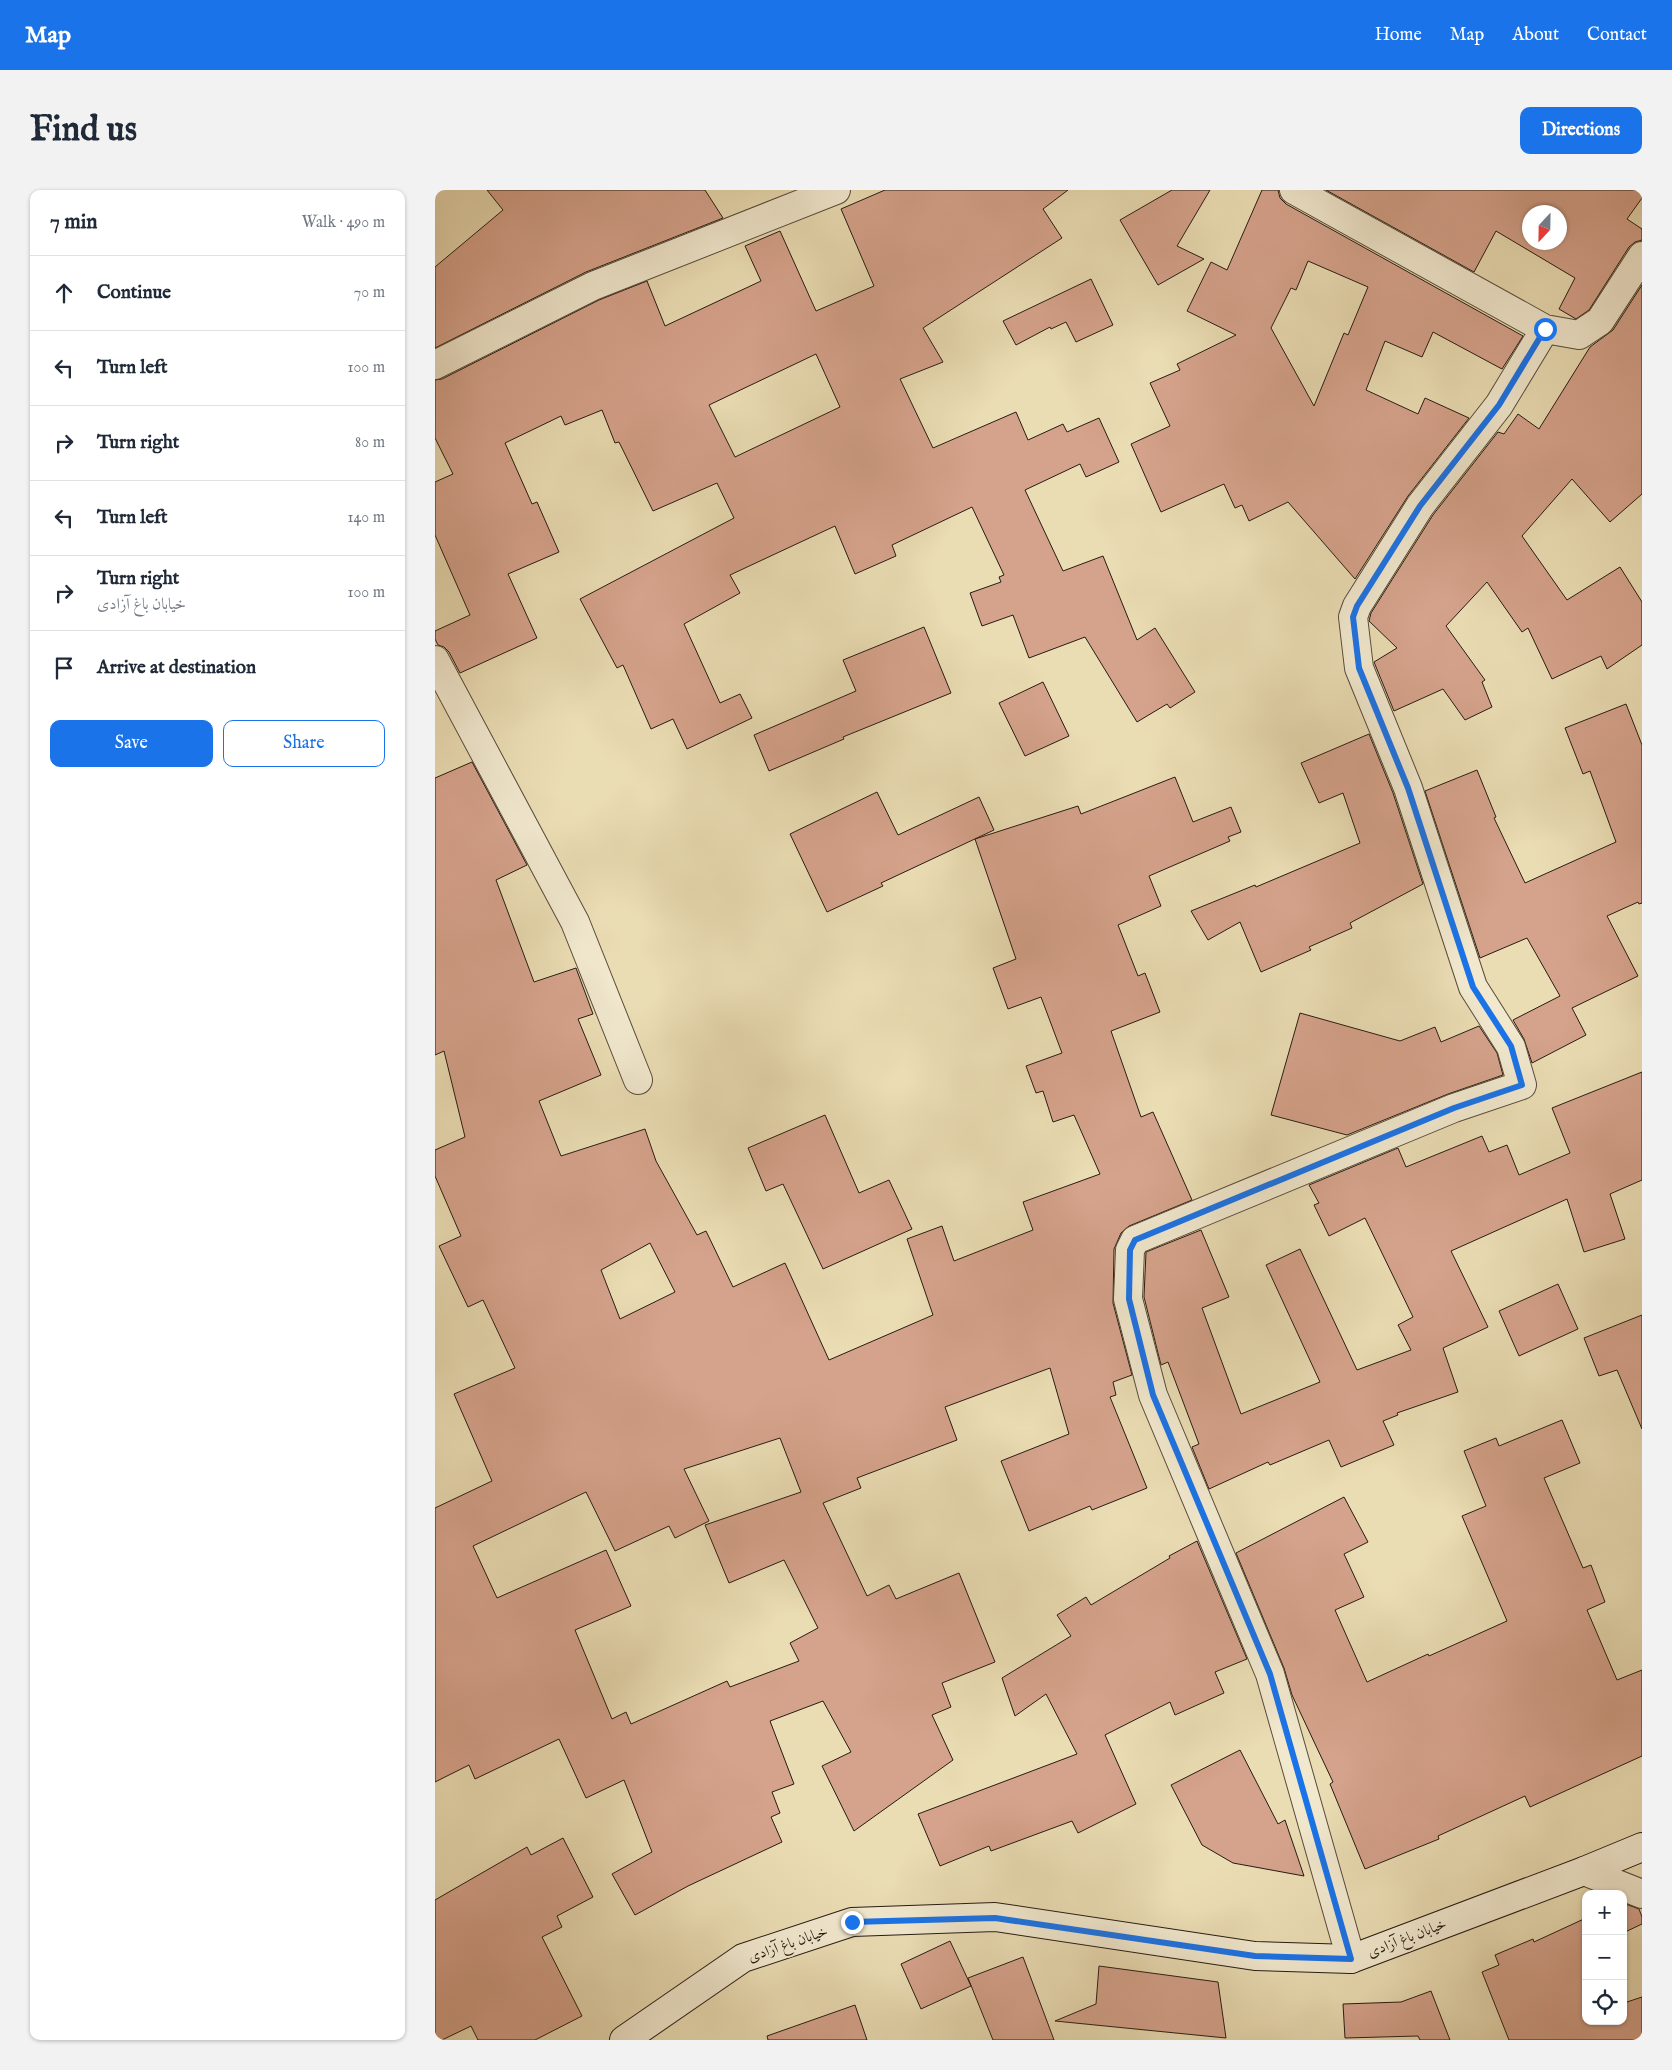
<!DOCTYPE html>
<html lang="en">
<head>
<meta charset="utf-8">
<style>
	body { margin:0; font-family:"IM FELL English",Amiri,serif; background:#f2f2f3; color:#1f2937 }
	.controls { position:absolute; right:15px; bottom:15px; display:grid; overflow:hidden; border-radius:10px; box-shadow:0 1px 4px #0004 }
	.controls button { width:45px; height:45px; display:grid; place-items:center; padding:0; border:0; border-bottom:1px solid #e0e1e3; background:#fff; color:#1f2937; font:25px sans-serif }
	.compass { position:absolute; left:1087px; top:15px; width:45px; height:45px; border-radius:50%; background:#fff; box-shadow:0 1px 4px #0004; rotate:202deg }
	.stop { position:absolute; width:15px; height:15px; margin:-11px; border:4px solid #1a73e8; border-radius:50%; background:#fff }
	.stop.end { background:#1a73e8; border-color:#fff; box-shadow:0 1px 5px #0008 }
	.list { margin:0; padding:0; list-style:none }
	h2 { display:flex; justify-content:space-between; align-items:center; height:65px; margin:0; padding:0 20px; font-size:21px }
	h2 small { font-size:16px; font-weight:400; color:#747a83 }
	.list li { display:grid; grid-template-columns:32px 1fr auto; gap:15px; align-items:center; box-sizing:border-box; height:75px; padding:0 20px; border-top:1px solid #e0e1e3 }
	.list b { display:block; font-size:19px; white-space:nowrap }
	.list p { margin:0; font-size:16px; white-space:nowrap; color:#747a83 }
	.list em { font-size:16px; font-style:normal; color:#747a83 }
	.actions { display:flex; gap:10px; padding:15px 20px }
	.actions a { flex:1; padding:11px 0; border:1px solid #1a73e8; border-radius:10px; text-align:center; font-size:18px; color:#1a73e8 }
	.actions .main { background:#1a73e8; color:#fff }
	.icon { flex:none; width:28px; height:28px; fill:none; stroke:currentColor; stroke-width:2; stroke-linecap:round; stroke-linejoin:round }
	.map { position:relative; flex:none; width:1207px; height:1850px; overflow:hidden; border-radius:10px }
	header { display:flex; align-items:center; gap:30px; box-sizing:border-box; height:70px; padding:0 25px; background:#1a73e8; color:#fff }
	header strong { font-size:24px }
	nav { display:flex; gap:28px; margin-inline-start:auto; font-size:18px }
	.intro { display:flex; align-items:center; justify-content:space-between; box-sizing:border-box; height:120px; padding:0 30px }
	h1 { margin:0; font-size:35px }
	.button { padding:12px 22px; border-radius:10px; background:#1a73e8; color:#fff; font-size:18px; font-weight:700 }
	main { display:flex; gap:30px; padding:0 30px }
	aside { flex:1; background:#fff; border-radius:10px; box-shadow:0 1px 4px #0004 }
	.map>svg:first-child { display:block }
	.building { fill:#d5a28b; stroke:#271c12; fill-rule:evenodd }
	.lines { fill:none; stroke-linecap:round; stroke-linejoin:round }
	.street-casing { stroke:#584c3a; stroke-width:30 }
	.secondary-casing { stroke:#271c12; stroke-width:30 }
	.street { stroke:#f1e8ce; stroke-width:28 }
	.secondary { stroke:#f1e8ce; stroke-width:28 }
	.route { stroke:#1a73e8; stroke-width:6 }
	.labels { text-anchor:middle; dominant-baseline:central; stroke-width:4; stroke-linejoin:round; paint-order:stroke }
	.street-label { font-size:15px; fill:#271c12; stroke:#f1e8ce }
</style>
</head>
<body>
<header>
<strong>Map</strong>
<nav><a>Home</a><a>Map</a><a>About</a><a>Contact</a></nav>
</header>
<div class="intro"><h1>Find us</h1><a class="button">Directions</a></div>
<main>
<aside>
<h2>7 min<small>Walk · 490 m</small></h2>
<ul class="list">
<li><svg class="icon" aria-label="ahead" viewBox="0 0 24 24"><path d="M12 20V5M6 11l6-6 6 6"/></svg><div><b>Continue</b></div><em>70 m</em></li>
<li><svg class="icon" aria-label="left" viewBox="0 0 24 24"><path d="M17 20v-9H6M10 6l-5 5 5 5"/></svg><div><b>Turn left</b></div><em>100 m</em></li>
<li><svg class="icon" aria-label="right" viewBox="0 0 24 24"><path d="M7 20v-9h11M14 6l5 5-5 5"/></svg><div><b>Turn right</b></div><em>80 m</em></li>
<li><svg class="icon" aria-label="left" viewBox="0 0 24 24"><path d="M17 20v-9H6M10 6l-5 5 5 5"/></svg><div><b>Turn left</b></div><em>140 m</em></li>
<li><svg class="icon" aria-label="right" viewBox="0 0 24 24"><path d="M7 20v-9h11M14 6l5 5-5 5"/></svg><div><b>Turn right</b><p>خیابان باغ آزادی</p></div><em>100 m</em></li>
<li><svg class="icon" aria-label="arrive" viewBox="0 0 24 24"><path d="M6 21V4h12l-3 4 3 4H6"/></svg><div><b>Arrive at destination</b></div></li>
</ul>
<div class="actions"><a class="main">Save</a><a>Share</a></div>
</aside>
<div class="map">
<svg width="1207" height="1850" viewBox="0 0 1207 1850">
	<rect width="100%" height="100%" fill="#eadcb3"/>
	<filter id="stains"><feTurbulence type="fractalNoise" baseFrequency=".004" numOctaves="4"/><feColorMatrix values="0 0 0 0 .2 0 0 0 0 .09 0 0 0 0 .02 0 0 0 .5 -.17"/></filter>
	<radialGradient id="worn" r=".72"><stop offset=".6" stop-color="#630" stop-opacity="0"/><stop offset="1" stop-color="#630" stop-opacity=".3"/></radialGradient>
	<!-- building -->
	<path class="building" d="M 52,0 L 270,0 L 288,28 L 151,82 L 0,158 L 0,77 L 68,20 Z
		M 450,0 L 633,0 L 608,19 L 627,48 L 488,138 L 508,172 L 465,189 L 498,258 L 581,222 L 593,250 L 628,234 L 632,242 L 664,228 L 684,272 L 651,287 L 645,274 L 590,300 L 628,381 L 668,366 L 702,450 L 720,438 L 760,502 L 735,518 L 732,514 L 702,532 L 650,447 L 594,468 L 578,425 L 547,436 L 535,403 L 566,392 L 564,387 L 569,385 L 537,317 L 457,355 L 461,366 L 420,384 L 400,336 L 295,385 L 305,403 L 249,434 L 285,513 L 305,504 L 317,528 L 252,559 L 238,529 L 216,539 L 188,475 L 182,478 L 145,409 L 299,328 L 282,293 L 218,321 L 184,252 L 180,253 L 167,220 L 130,235 L 126,226 L 70,253 L 97,314 L 102,312 L 124,362 L 73,384 L 102,448 L 25,483 L 14,462 L 9,457 L 3,455 L 0,449 L 0,441 L 35,425 L 0,345 L 0,292 L 18,284 L 0,248 L 0,190 L 7,189 L 164,110 L 212,91 L 230,136 L 326,91 L 310,56 L 345,41 L 381,121 L 439,96 L 406,19 ZM 381,164 L 405,217 L 300,267 L 274,215 Z
		M 737,0 L 775,0 L 742,56 L 769,69 L 723,95 L 685,30 Z
		M 827,0 L 843,0 L 845,8 L 851,14 L 1088,146 L 1067,179 L 998,142 L 987,167 L 950,151 L 931,200 L 983,224 L 990,208 L 1034,228 L 973,306 L 920,389 L 853,312 L 814,331 L 807,315 L 800,318 L 789,294 L 726,322 L 696,254 L 735,236 L 715,193 L 745,180 L 742,174 L 801,145 L 752,121 L 776,72 L 792,80 ZM 873,71 L 933,97 L 913,145 L 909,143 L 879,216 L 836,138 L 856,98 L 861,100 Z
		M 891,0 L 1207,0 L 1207,8 L 1192,29 L 1207,39 L 1207,50 L 1200,52 L 1194,57 L 1154,120 L 1141,129 L 1124,119 L 1140,88 L 1061,41 L 1039,82 ZM 1094,22 L 1124,22 L 1124,52 L 1094,52 Z
		M 656,89 L 678,135 L 641,152 L 631,132 L 616,139 L 615,137 L 581,155 L 568,131 Z
		M 1207,95 L 1207,304 L 1175,332 L 1137,289 L 1087,346 L 1132,410 L 1185,377 L 1207,412 L 1207,455 L 1172,479 L 1166,466 L 1117,489 L 1093,438 L 1087,442 L 1052,392 L 1011,436 L 1050,490 L 1047,492 L 1057,517 L 1030,530 L 1008,499 L 959,521 L 939,472 L 962,458 L 934,431 L 936,423 L 998,325 L 1063,242 L 1069,244 L 1083,224 L 1104,239 L 1155,157 L 1178,140 Z
		M 489,437 L 516,503 L 408,547 L 409,549 L 334,581 L 319,545 L 421,501 L 408,470 Z
		M 608,492 L 634,546 L 590,566 L 564,513 Z
		M 1191,514 L 1207,555 L 1207,713 L 1204,714 L 1203,712 L 1172,726 L 1203,786 L 1137,818 L 1151,845 L 1097,873 L 1089,849 L 1078,830 L 1125,806 L 1092,748 L 1045,768 L 990,601 L 1042,580 L 1061,627 L 1059,628 L 1090,693 L 1181,652 L 1155,581 L 1148,584 L 1130,538 Z
		M 934,544 L 958,603 L 988,694 L 915,733 L 917,738 L 874,757 L 876,760 L 826,782 L 805,732 L 773,750 L 756,721 L 820,695 L 821,697 L 925,653 L 908,603 L 884,613 L 866,573 Z
		M 37,572 L 92,675 L 61,690 L 99,792 L 141,778 L 158,824 L 143,829 L 166,885 L 104,911 L 126,966 L 210,939 L 221,971 L 262,1045 L 271,1041 L 298,1097 L 350,1073 L 394,1170 L 498,1125 L 472,1049 L 507,1036 L 519,1071 L 598,1040 L 588,1012 L 665,984 L 639,925 L 618,932 L 608,901 L 601,903 L 591,876 L 627,863 L 606,807 L 573,819 L 558,778 L 581,769 L 540,649 L 643,616 L 646,624 L 740,587 L 758,632 L 796,617 L 806,642 L 793,647 L 795,651 L 714,686 L 726,716 L 683,735 L 703,786 L 710,783 L 725,822 L 676,841 L 706,927 L 718,922 L 757,1010 L 694,1036 L 686,1043 L 679,1059 L 678,1113 L 697,1185 L 678,1192 L 681,1205 L 675,1207 L 712,1298 L 657,1320 L 655,1316 L 594,1341 L 566,1271 L 634,1244 L 615,1178 L 510,1217 L 522,1250 L 422,1288 L 426,1298 L 388,1313 L 432,1406 L 454,1395 L 461,1409 L 524,1383 L 560,1472 L 507,1493 L 516,1517 L 497,1525 L 518,1570 L 419,1641 L 387,1576 L 416,1562 L 388,1511 L 335,1531 L 359,1594 L 337,1602 L 345,1623 L 336,1627 L 347,1652 L 253,1696 L 200,1725 L 177,1684 L 217,1662 L 189,1590 L 151,1608 L 124,1549 L 40,1589 L 34,1575 L 0,1592 L 0,1318 L 57,1291 L 19,1204 L 80,1178 L 48,1110 L 33,1117 L 4,1056 L 26,1046 L 0,986 L 0,960 L 30,947 L 9,861 L 0,865 L 0,588 ZM 215,1053 L 240,1102 L 185,1129 L 166,1080 ZM 345,1248 L 366,1302 L 270,1335 L 294,1393 L 349,1370 L 383,1438 L 355,1453 L 364,1471 L 295,1497 L 292,1491 L 196,1534 L 191,1522 L 177,1529 L 140,1440 L 196,1416 L 171,1360 L 62,1408 L 38,1356 L 151,1302 L 180,1361 L 234,1336 L 240,1348 L 274,1331 L 249,1279 Z
		M 442,602 L 463,645 L 544,607 L 559,640 L 446,693 L 448,696 L 392,722 L 355,644 Z
		M 865,823 L 965,851 L 1000,837 L 1006,852 L 1044,836 L 1062,863 L 1068,885 L 1013,904 L 912,945 L 836,925 Z
		M 1207,882 L 1207,990 L 1175,1004 L 1190,1049 L 1149,1062 L 1132,1009 L 1016,1061 L 1053,1137 L 1008,1158 L 1023,1202 L 962,1223 L 963,1225 L 948,1231 L 959,1255 L 906,1277 L 894,1250 L 835,1275 L 833,1272 L 774,1299 L 757,1257 L 764,1254 L 733,1172 L 726,1175 L 709,1107 L 711,1062 L 766,1040 L 794,1107 L 767,1118 L 806,1224 L 885,1192 L 831,1075 L 865,1059 L 922,1180 L 976,1160 L 963,1135 L 978,1127 L 930,1028 L 894,1046 L 879,1015 L 884,1013 L 874,995 L 963,958 L 971,977 L 1047,946 L 1054,962 L 1072,955 L 1084,985 L 1135,963 L 1117,918 Z
		M 390,925 L 424,1003 L 454,990 L 477,1039 L 388,1079 L 348,994 L 331,1001 L 313,958 Z
		M 1123,1094 L 1143,1139 L 1084,1166 L 1064,1121 Z
		M 1207,1125 L 1207,1239 L 1182,1180 L 1164,1186 L 1149,1148 Z
		M 1127,1230 L 1145,1273 L 1109,1288 L 1148,1378 L 1156,1375 L 1170,1412 L 1152,1420 L 1182,1490 L 1207,1480 L 1207,1566 L 1095,1617 L 1090,1606 L 1003,1646 L 1004,1649 L 930,1679 L 895,1594 L 898,1592 L 857,1505 L 849,1478 L 801,1363 L 909,1307 L 933,1352 L 909,1364 L 929,1407 L 900,1420 L 932,1492 L 993,1464 L 994,1466 L 1072,1431 L 1027,1326 L 1051,1316 L 1029,1261 L 1061,1248 L 1064,1256 Z
		M 762,1351 L 812,1469 L 780,1482 L 789,1503 L 740,1525 L 735,1512 L 670,1545 L 701,1614 L 643,1643 L 637,1631 L 556,1661 L 554,1656 L 505,1676 L 483,1624 L 642,1564 L 611,1504 L 580,1526 L 567,1488 L 636,1446 L 622,1425 L 651,1407 L 656,1415 L 735,1368 L 734,1366 Z
		M 805,1560 L 843,1634 L 850,1630 L 869,1686 L 798,1673 L 767,1655 L 736,1595 Z
		M 128,1648 L 158,1707 L 122,1726 L 127,1737 L 107,1747 L 147,1826 L 100,1850 L 43,1850 L 36,1836 L 7,1850 L 0,1850 L 0,1710 L 92,1657 L 96,1665 Z
		M 1188,1713 L 1204,1719 L 1207,1727 L 1207,1734 L 1188,1743 Z
		M 1151,1728 L 1151,1831 L 1188,1831 L 1188,1805 L 1192,1812 L 1207,1807 L 1207,1850 L 1074,1850 L 1047,1782 L 1064,1775 L 1060,1765 L 1098,1749 L 1099,1752 Z
		M 515,1751 L 536,1796 L 486,1819 L 466,1774 Z
		M 588,1767 L 619,1850 L 558,1850 L 533,1788 Z
		M 664,1776 L 783,1792 L 791,1848 L 620,1831 L 661,1814 Z
		M 996,1801 L 1015,1850 L 985,1850 L 983,1846 L 910,1848 L 908,1814 L 966,1812 Z
		M 420,1815 L 432,1850 L 333,1850 L 332,1846 Z"/>
	<g class="lines">
		<defs>
			<path id="street" d="M 859,0 L 1110,139 L 1144,145 L 1165,131 L 1207,66
				M 0,175 L 158,96 L 401,0
				M 0,470 L 140,732 L 203,890
				M 1149,1681 L 1207,1704
				M 916,1769 L 835,1484 L 718,1205 L 693,1109 L 695,1060 L 700,1050 L 1019,918 L 1087,895 L 1076,857 L 1038,797 L 973,598 L 924,478 L 918,427 L 922,416 L 985,316 L 1064,215 L 1110,139"/>
			<path id="secondary" d="M 189,1850 L 308,1768 L 417,1732 L 560,1727 L 820,1766 L 916,1769 L 1149,1681 L 1207,1657"/>
		</defs>
		<!-- street casing -->
		<use href="#street" class="street-casing"/>
		<!-- secondary casing -->
		<use href="#secondary" class="secondary-casing"/>
		<!-- street -->
		<use href="#street" class="street"/>
		<!-- secondary -->
		<use href="#secondary" class="secondary"/>
	</g>
	<g class="lines">
		<!-- route -->
		<path class="route" d="M 417,1732 L 560,1728 L 820,1766 L 916,1769 L 835,1484 L 718,1205 L 694,1109 L 695,1060 L 700,1050 L 1019,918 L 1087,895 L 1076,856 L 1038,797 L 973,598 L 924,478 L 918,427 L 922,416 L 985,316 L 1064,215 L 1110,139"/>
	</g>
	<g class="labels">
		<!-- street labels -->
		<g class="street-label">
			<text transform="translate(972 1748) rotate(-21)">خیابان باغ آزادی</text>
			<text transform="translate(353 1754) rotate(-19)">خیابان باغ آزادی</text>
		</g>
	</g>
	<rect width="100%" height="100%" filter="url(#stains)"/>
	<rect width="100%" height="100%" fill="url(#worn)"/>
</svg>
<div class="controls">
<button>+</button>
<button>−</button>
<button><svg class="icon" aria-label="locate" viewBox="0 0 24 24"><circle cx="12" cy="12" r="6"/><path d="M12 2v4M12 18v4M2 12h4M18 12h4"/></svg></button>
</div>
<svg class="compass" viewBox="-18 -18 36 36"><path d="M0-13l5 13h-10z" fill="#e53935"/><path d="M0 13l5-13h-10z" fill="#747a83"/></svg>
<div class="stop" style="left:1110px;top:139px"></div>
<div class="stop end" style="left:417px;top:1732px"></div>
</div>
</main>
</body>
</html>
